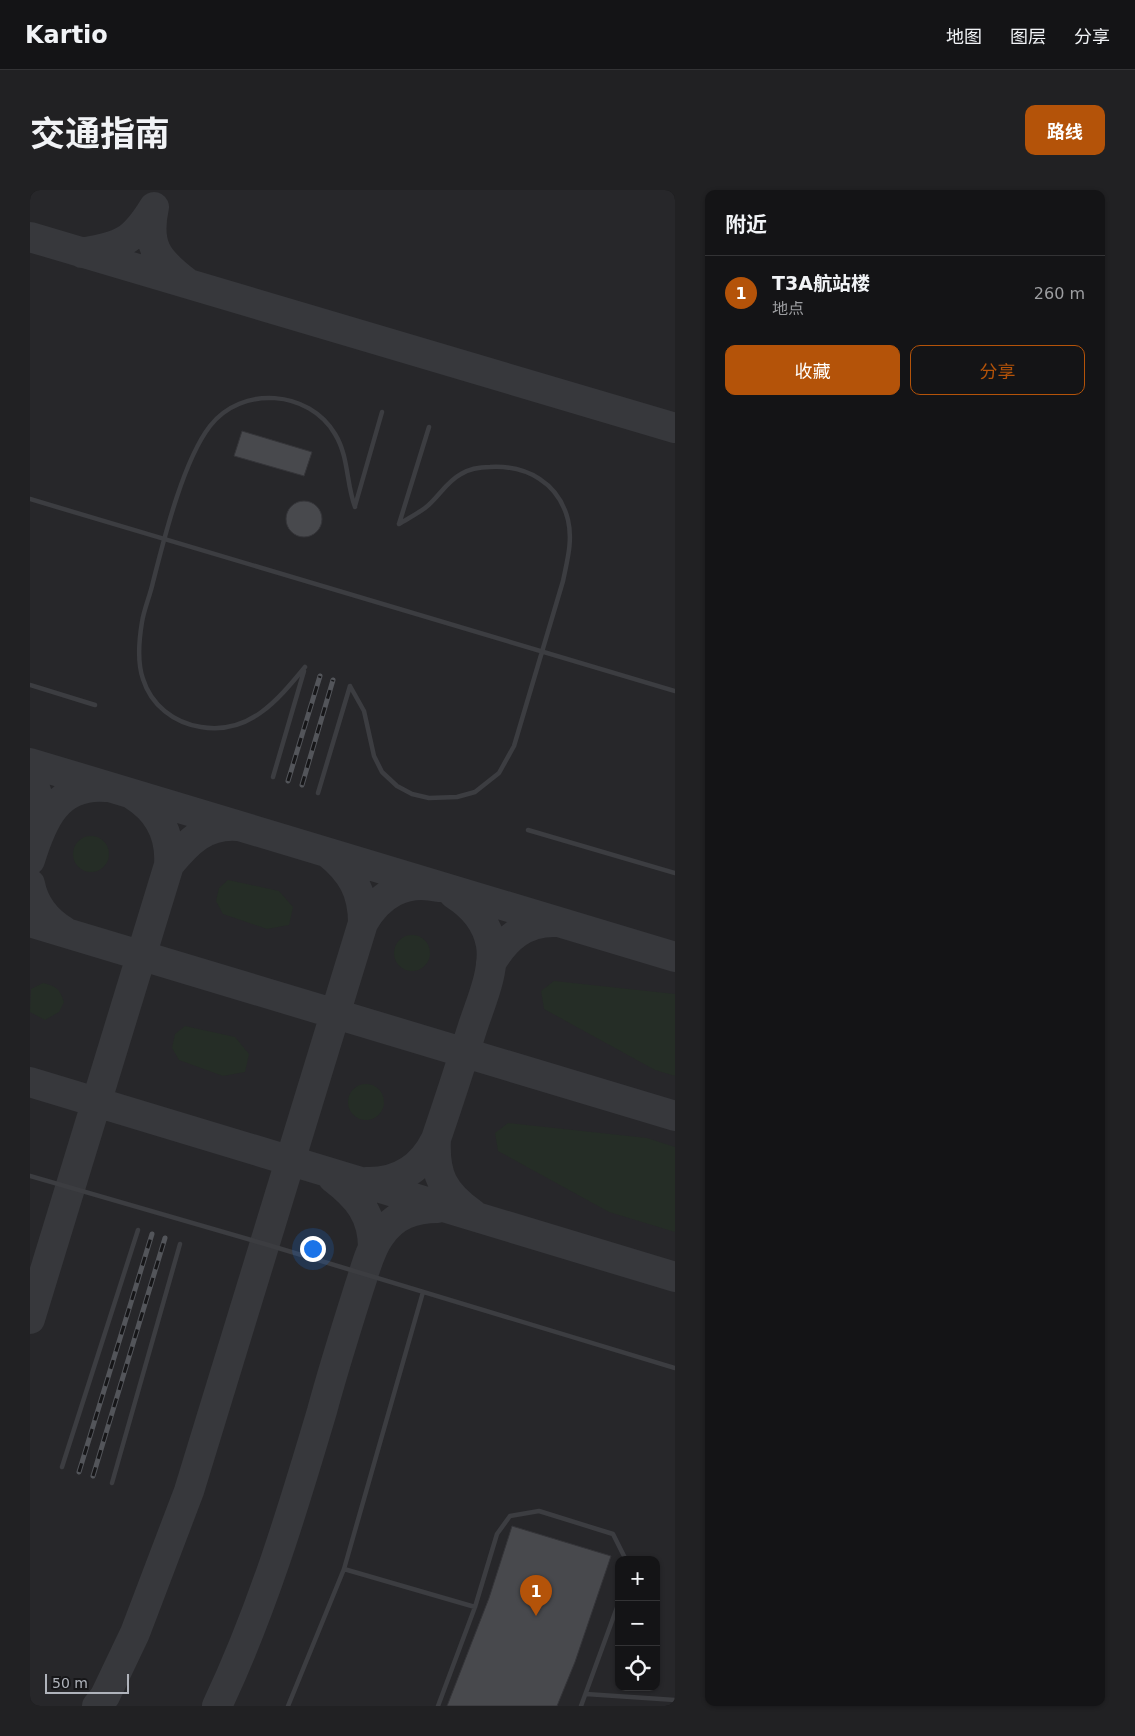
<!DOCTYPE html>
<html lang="zh">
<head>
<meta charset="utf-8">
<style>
	body { margin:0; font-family:"DejaVu Sans","Noto Sans SC",sans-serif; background:#212123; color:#f1f3f6 }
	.controls { position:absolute; right:15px; bottom:15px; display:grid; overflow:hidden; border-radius:10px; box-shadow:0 1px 4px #0004 }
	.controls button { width:45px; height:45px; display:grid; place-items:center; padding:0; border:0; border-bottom:1px solid #333335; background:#141416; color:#f1f3f6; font:25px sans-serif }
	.scale { position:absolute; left:15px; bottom:12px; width:84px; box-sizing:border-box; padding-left:5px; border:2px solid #afb3bb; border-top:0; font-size:14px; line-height:18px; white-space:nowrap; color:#afb3bb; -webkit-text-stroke:4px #161618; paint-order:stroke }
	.you { position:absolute; left:282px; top:1058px; width:18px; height:18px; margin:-12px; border:4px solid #fff; border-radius:50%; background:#1a73e8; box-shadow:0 0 0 8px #1a73e833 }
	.badge { display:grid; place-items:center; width:32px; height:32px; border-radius:50%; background:#b45309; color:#fff; font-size:16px; font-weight:700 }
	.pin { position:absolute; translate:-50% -41px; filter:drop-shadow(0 1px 2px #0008) }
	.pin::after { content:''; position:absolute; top:26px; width:18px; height:15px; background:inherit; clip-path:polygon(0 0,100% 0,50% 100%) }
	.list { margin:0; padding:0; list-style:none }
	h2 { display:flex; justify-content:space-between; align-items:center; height:65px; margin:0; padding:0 20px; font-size:21px }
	h2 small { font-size:16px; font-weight:400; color:#9d9ea1 }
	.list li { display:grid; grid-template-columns:32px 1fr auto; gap:15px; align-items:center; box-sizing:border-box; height:75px; padding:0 20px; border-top:1px solid #333335 }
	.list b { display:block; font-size:19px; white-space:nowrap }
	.list p { margin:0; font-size:16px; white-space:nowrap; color:#9d9ea1 }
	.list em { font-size:16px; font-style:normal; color:#9d9ea1 }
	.actions { display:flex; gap:10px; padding:15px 20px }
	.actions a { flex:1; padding:11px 0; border:1px solid #b45309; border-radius:10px; text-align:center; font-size:18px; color:#b45309 }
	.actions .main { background:#b45309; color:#fff }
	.icon { flex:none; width:28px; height:28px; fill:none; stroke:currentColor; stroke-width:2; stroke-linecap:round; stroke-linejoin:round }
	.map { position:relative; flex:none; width:645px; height:1516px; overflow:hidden; border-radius:10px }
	header { display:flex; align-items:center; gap:30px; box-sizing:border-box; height:70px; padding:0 25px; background:#141416; border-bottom:1px solid #333335 }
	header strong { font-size:24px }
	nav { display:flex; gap:28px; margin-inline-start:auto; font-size:18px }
	.intro { display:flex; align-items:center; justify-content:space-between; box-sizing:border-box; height:120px; padding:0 30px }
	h1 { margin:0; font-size:35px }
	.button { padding:12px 22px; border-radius:10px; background:#b45309; color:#fff; font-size:18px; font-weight:700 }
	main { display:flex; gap:30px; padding:0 30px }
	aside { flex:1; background:#141416; border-radius:10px; box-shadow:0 1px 4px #0004 }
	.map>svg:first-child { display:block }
	.built { fill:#27272a; fill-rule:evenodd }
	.green { fill:#252d26 }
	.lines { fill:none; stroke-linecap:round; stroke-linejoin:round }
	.taxiway { stroke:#37383c; stroke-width:30 }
	.building { fill:#48494d; stroke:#353539 }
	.service { stroke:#3c3d41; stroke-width:4.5 }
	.rail-casing { stroke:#53555a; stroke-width:5 }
	.rail { stroke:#161618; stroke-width:3; stroke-dasharray:9; stroke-linecap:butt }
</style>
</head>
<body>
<header>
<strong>Kartio</strong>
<nav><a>地图</a><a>图层</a><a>分享</a></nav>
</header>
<div class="intro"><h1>交通指南</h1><a class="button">路线</a></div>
<main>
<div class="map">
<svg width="645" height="1516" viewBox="0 0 645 1516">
	<rect width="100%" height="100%" fill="#1b1b1d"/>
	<!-- built -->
	<path class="built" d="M 0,0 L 645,0 L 645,1516 L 0,1516 ZM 589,1370 L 626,1370 L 626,1497 L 589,1497 Z"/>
	<!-- green -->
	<path class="green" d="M43 664a18 18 0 1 1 36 0a18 18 0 1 1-36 0Z
		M 198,690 L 249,701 L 263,717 L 259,735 L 237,739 L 193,724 L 186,711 L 189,698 Z
		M364 763a18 18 0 1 1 36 0a18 18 0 1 1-36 0Z
		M 524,791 L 645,804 L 645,886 L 625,880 L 514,819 L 511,801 Z
		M 13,793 C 26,796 30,799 34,812 L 29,822 L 15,830 L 0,822 L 1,799 Z
		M 155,836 L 205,847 L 219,864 L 215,882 L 193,886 L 149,870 L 142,858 L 145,844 Z
		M318 912a18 18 0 1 1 36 0a18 18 0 1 1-36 0Z
		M 478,933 L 617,948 L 645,957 L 645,1042 L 579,1022 L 468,961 L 465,943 Z"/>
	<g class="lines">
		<!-- taxiway -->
		<path class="taxiway" d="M 0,47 L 645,238
			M 52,63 C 92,55 102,53 124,17 C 116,55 126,69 156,92
			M 0,573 L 645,767
			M 0,589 C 10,604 11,621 10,639
			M 298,663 C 322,682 333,702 333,733
			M 0,670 C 12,631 27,593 76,597
			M 139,675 C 158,652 175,634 207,636
			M 0,694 C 4,715 16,730 34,741
			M 0,732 L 645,926
			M 461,773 C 476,748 495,731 526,732
			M 0,892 L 645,1087
			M 406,949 C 404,985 413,1003 443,1024
			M 303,988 C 328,1007 343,1025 343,1058
			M 336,992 C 369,993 392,978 406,949 C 419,911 431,874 443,836 C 451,812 465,781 461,755 C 457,732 443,716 424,704
			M 0,1129 L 139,675 C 141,645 129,621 103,605
			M 67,1516 L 75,1506 L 105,1443 L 159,1301 L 333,733 C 349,705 375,689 408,697
			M 187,1516 C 232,1421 262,1322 292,1221 C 303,1180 316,1139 329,1098 C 335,1081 339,1061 350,1046 C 364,1025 384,1018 408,1018"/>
	</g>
	<!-- building -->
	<path class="building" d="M 212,241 L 282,262 L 274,286 L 204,266 Z
		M256 329a18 18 0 1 1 36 0a18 18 0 1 1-36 0Z
		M 482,1336 L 581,1366 L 545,1472 L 527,1516 L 417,1516 L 459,1408 Z"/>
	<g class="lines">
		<!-- service -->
		<path class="service" d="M 0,309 L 645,501
			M 325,316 L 352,222
			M 369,334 L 399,237
			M 275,477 C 247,511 219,545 171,537 C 144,533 121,515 113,489 C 107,472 109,450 112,432 C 114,419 120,406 123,392 C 134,349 153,271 180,236 C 212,195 279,200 305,244 C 319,267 316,293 325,317
			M 0,495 L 65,515
			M 320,496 L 334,521 L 344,566 L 352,582 L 367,596 L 382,604 L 399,608 L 427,607 L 445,602 L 469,583 L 484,556 L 533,391 C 537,371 543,351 538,330 C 529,293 497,275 460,277 C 451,277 439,279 431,284 C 416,292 408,308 395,318 C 387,324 377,329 369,334
			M 243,587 L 274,481
			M 288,603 L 320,496
			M 498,640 L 645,683
			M 0,986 L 235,1054 L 645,1178
			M 32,1277 L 108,1040
			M 82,1293 L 150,1054
			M 314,1379 L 445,1417
			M 556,1504 L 645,1510
			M 258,1516 L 314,1379 L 393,1102
			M 408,1516 L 445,1417 L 467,1344 L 480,1326 L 509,1321 L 583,1344 L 596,1370
			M 551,1516 L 589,1412"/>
		<defs>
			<path id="rail" d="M 258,591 L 290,486
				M 272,595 L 303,490
				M 49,1282 L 122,1044
				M 63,1286 L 135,1048"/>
		</defs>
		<!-- rail casing -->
		<use href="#rail" class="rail-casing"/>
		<!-- rail -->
		<use href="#rail" class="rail"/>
	</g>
</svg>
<div class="controls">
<button>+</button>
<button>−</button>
<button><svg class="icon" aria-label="locate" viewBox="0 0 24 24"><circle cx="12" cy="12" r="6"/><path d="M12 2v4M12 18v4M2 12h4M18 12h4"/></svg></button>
</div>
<div class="scale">50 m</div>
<div class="you"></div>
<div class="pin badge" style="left:506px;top:1426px">1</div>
</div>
<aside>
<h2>附近<small></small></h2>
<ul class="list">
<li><span class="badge">1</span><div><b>T3A航站楼</b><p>地点</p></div><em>260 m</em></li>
</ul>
<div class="actions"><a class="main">收藏</a><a>分享</a></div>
</aside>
</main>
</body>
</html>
